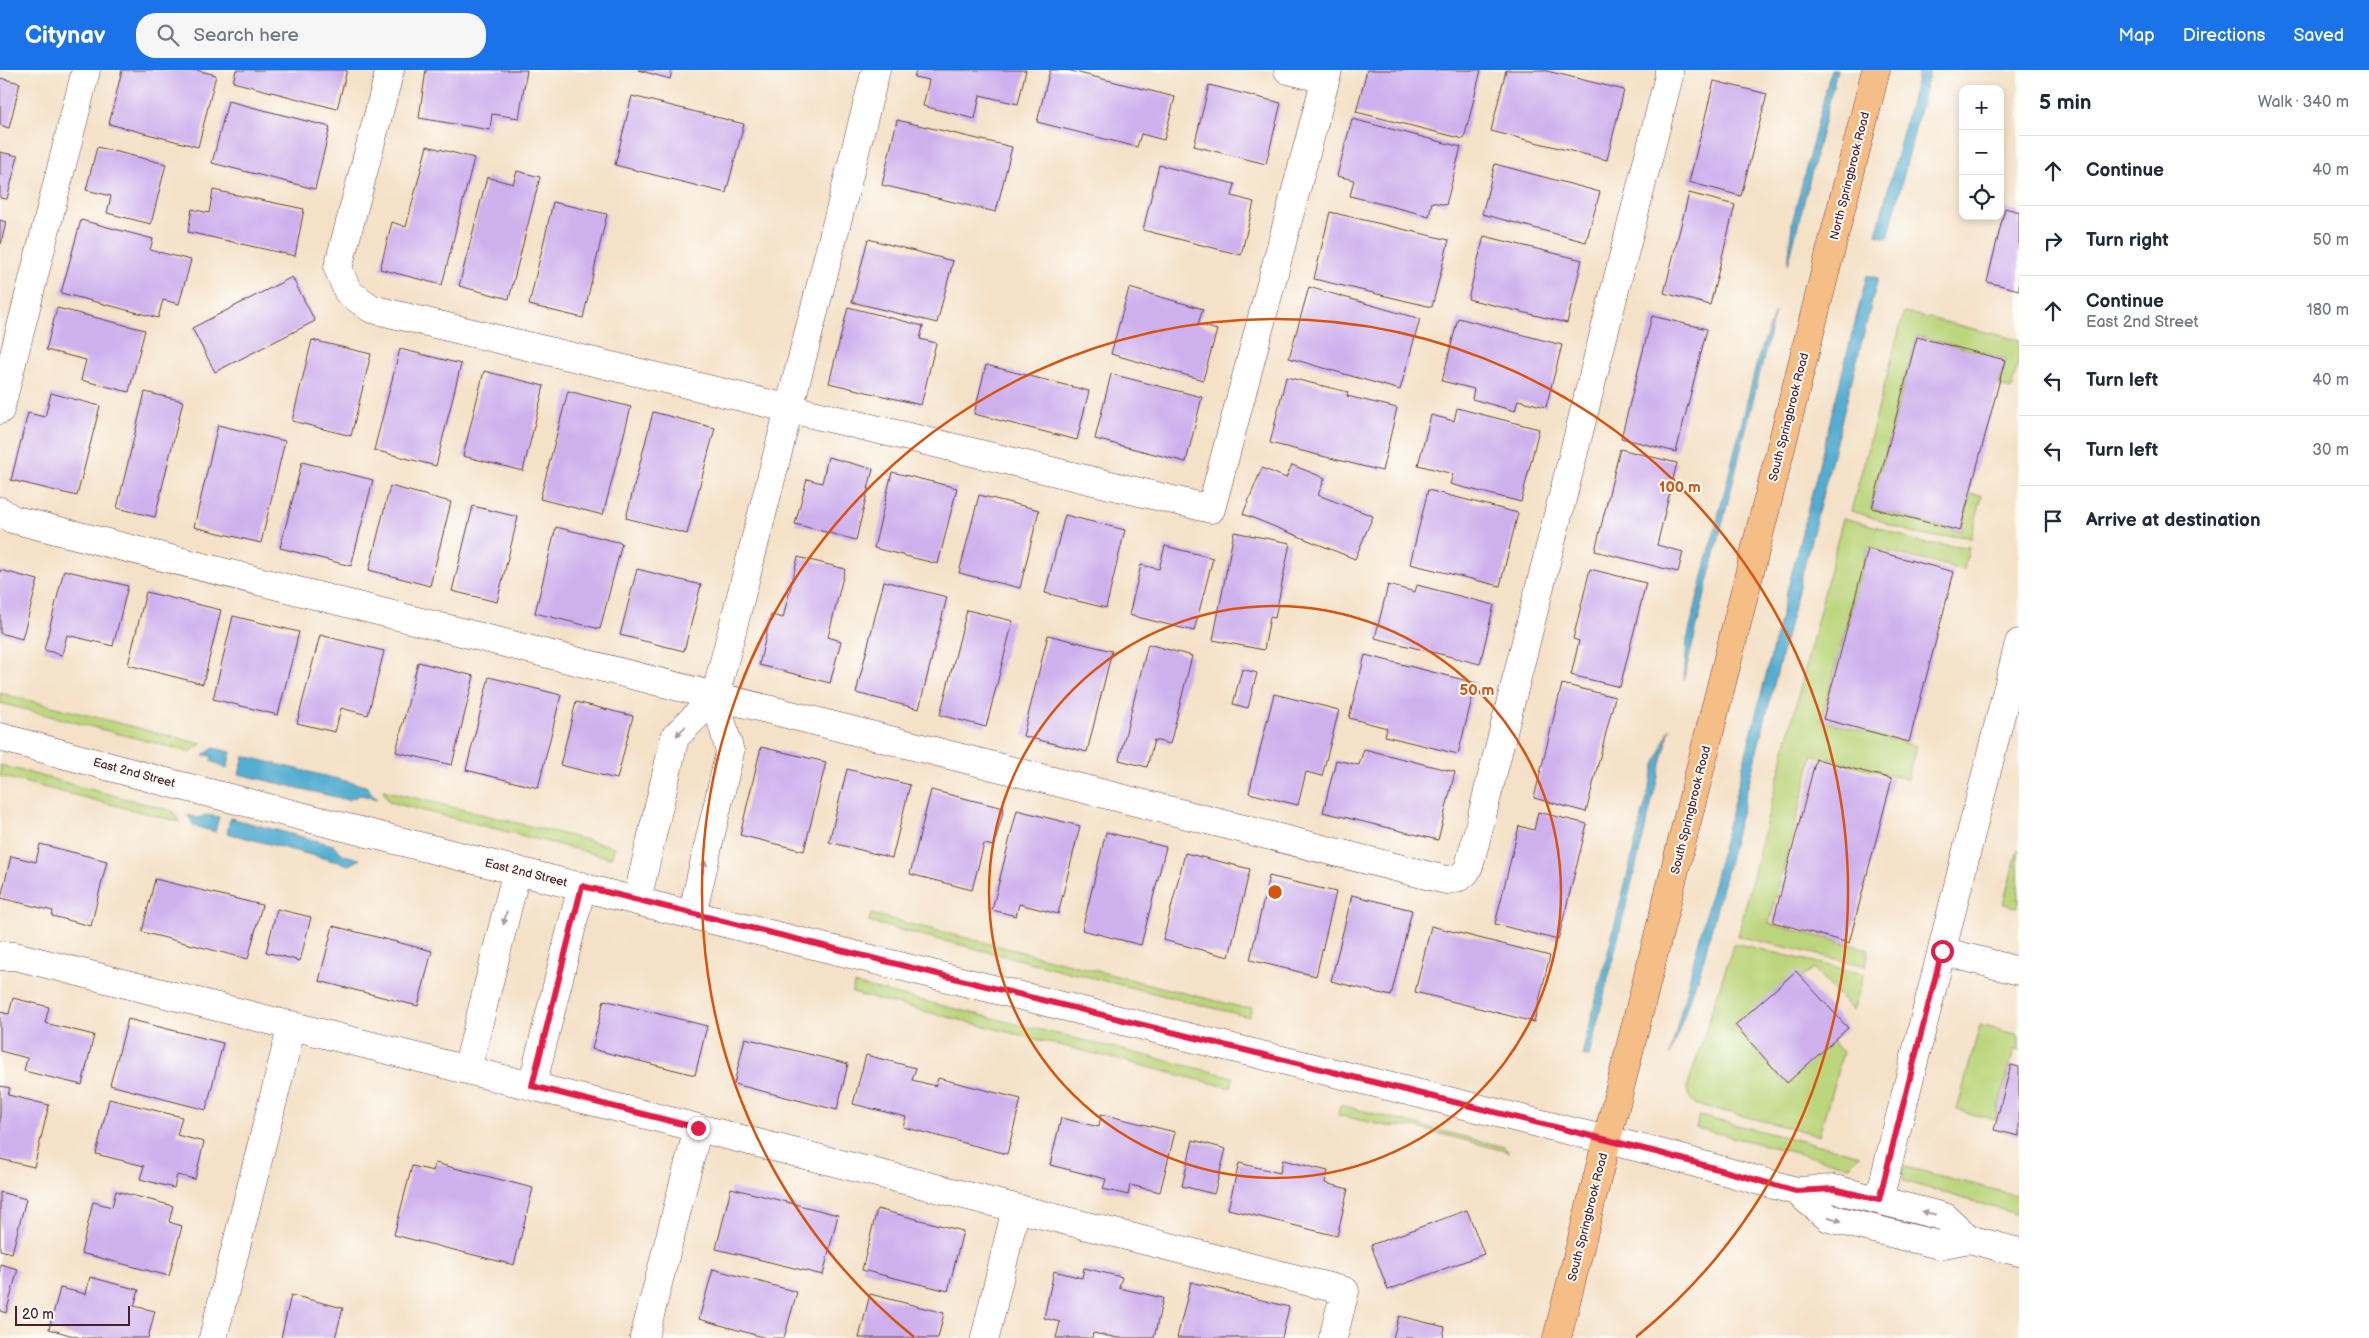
<!DOCTYPE html>
<html lang="en">
<head>
<meta charset="utf-8">
<style>
	body { margin:0; font-family:"Balsamiq Sans",sans-serif; background:#f6f6f7; color:#1f2937 }
	.controls { position:absolute; right:15px; top:15px; display:grid; overflow:hidden; border-radius:10px; box-shadow:0 2px 8px #0003 }
	.controls button { width:45px; height:45px; display:grid; place-items:center; padding:0; border:0; border-bottom:1px solid #e0e1e3; background:#fff; color:#1f2937; font:25px sans-serif }
	.scale { position:absolute; left:15px; bottom:12px; width:115px; box-sizing:border-box; padding-left:5px; border:2px solid #4a1f2b; border-top:0; font-size:14px; line-height:18px; white-space:nowrap; color:#4a1f2b; -webkit-text-stroke:4px #fdfcf7; paint-order:stroke }
	.stop { position:absolute; width:15px; height:15px; margin:-11px; border:4px solid #e11d48; border-radius:50%; background:#fff }
	.stop.end { background:#e11d48; border-color:#fff; box-shadow:0 1px 5px #0008 }
	.list { margin:0; padding:0; list-style:none }
	h2 { display:flex; justify-content:space-between; align-items:center; height:65px; margin:0; padding:0 20px; font-size:21px }
	h2 small { font-size:16px; font-weight:400; color:#747a83 }
	.list li { display:grid; grid-template-columns:32px 1fr auto; gap:15px; align-items:center; box-sizing:border-box; height:70px; padding:0 20px; border-top:1px solid #e0e1e3 }
	.list b { display:block; font-size:19px; white-space:nowrap }
	.list p { margin:0; font-size:16px; white-space:nowrap; color:#747a83 }
	.list em { font-size:16px; font-style:normal; color:#747a83 }
	.icon { flex:none; width:28px; height:28px; fill:none; stroke:currentColor; stroke-width:2; stroke-linecap:round; stroke-linejoin:round }
	.map { position:relative; flex:none; width:2019px; height:1268px; overflow:hidden }
	header { display:flex; align-items:center; gap:30px; box-sizing:border-box; height:70px; padding:0 25px; background:#1a73e8; color:#fff }
	header strong { font-size:24px }
	nav { display:flex; gap:28px; margin-inline-start:auto; font-size:18px }
	.search { width:350px; height:45px; background:#f6f6f7; display:flex; align-items:center; gap:12px; box-sizing:border-box; padding:0 18px; border-radius:20px; color:#747a83; font-size:19px }
	main { display:flex }
	aside { flex:1; background:#fff }
	.map>svg:first-child { display:block }
	.green { fill:#bbd57b; stroke:#827a53 }
	.water { fill:#52add0; stroke:#4e667e }
	.building { fill:#ceb0ed }
	.lines { fill:none; stroke-linecap:round; stroke-linejoin:round }
	.minor-casing { stroke:#643c42; stroke-width:29 }
	.highway-casing { stroke:#643c42; stroke-width:29 }
	.minor { stroke:#fff; stroke-width:28 }
	.highway { stroke:#f6be87; stroke-width:28 }
	.oneway { fill:#ae9aa0 }
	.route { stroke:#e11d48; stroke-width:6 }
	.ring { fill:none; stroke:#d8530f; stroke-width:2.5 }
	.labels { text-anchor:middle; dominant-baseline:central; stroke-width:4; stroke-linejoin:round; paint-order:stroke }
	.street-label { font-size:12px; fill:#4a1f2b; stroke:#fdfcf7 }
	.centre { fill:#d8530f; stroke:#fdfcf7; stroke-width:2.5 }
	.ring-label { font-size:15px; text-anchor:middle; font-weight:bold; fill:#d8530f; stroke:#fdfcf7; stroke-width:4; stroke-linejoin:round; paint-order:stroke }
</style>
</head>
<body>
<header>
<strong>Citynav</strong>
<div class="search"><svg class="icon" aria-label="search" viewBox="0 0 24 24"><circle cx="10" cy="10" r="6"/><path d="M15 15l6 6"/></svg>Search here</div>
<nav><a>Map</a><a>Directions</a><a>Saved</a></nav>
</header>
<main>
<div class="map">
<svg width="2019" height="1268" viewBox="0 0 2019 1268">
	<rect width="100%" height="100%" fill="#fdfcf7"/>
	<filter id="ink" filterUnits="userSpaceOnUse"><feTurbulence type="fractalNoise" baseFrequency=".02" numOctaves="2"/><feDisplacementMap in="SourceGraphic" scale="10" xChannelSelector="R" yChannelSelector="G"/><feConvolveMatrix kernelMatrix="1 2 1 2 8 2 1 2 1" color-interpolation-filters="sRGB"/></filter>
	<filter id="wash" filterUnits="userSpaceOnUse"><feTurbulence type="fractalNoise" baseFrequency=".0096" numOctaves="4" result="noise"/><feDisplacementMap in="SourceGraphic" scale="20" xChannelSelector="R" yChannelSelector="G"/><feGaussianBlur stdDeviation="1.12" result="paint"/><feColorMatrix in="noise" values="0 0 0 0 0 0 0 0 0 0 0 0 0 0 0 0 0 1.4 0 .05"/><feComposite in="paint" operator="in"/></filter>
	<g filter="url(#wash)">
		<rect width="100%" height="100%" fill="#f4e1c7"/>
		<!-- green -->
		<path class="green" d="M 1904,242 L 2019,270 L 2019,289 L 2011,319 L 1999,316 L 2006,289 L 1917,266 L 1871,438 L 1961,462 L 1971,424 L 1982,426 L 1971,468 C 1954,463 1938,470 1921,465 C 1897,459 1875,447 1851,441 Z
			M 1843,448 L 1878,457 L 1921,473 L 1969,477 L 1964,500 L 1868,477 L 1821,650 L 1916,676 L 1907,709 L 1813,685 L 1769,854 L 1869,879 L 1866,896 L 1738,866 Z
			M 0,623 L 201,674 L 189,682 L 0,633 Z
			M 0,695 L 172,741 L 180,752 L 0,706 Z
			M 383,720 L 615,777 L 611,788 L 389,732 Z
			M 2018,779 L 2019,833 L 2017,837 L 2003,834 Z
			M 871,844 L 1244,938 L 1252,937 L 1249,947 L 869,852 Z
			M 1734,873 L 1864,904 L 1853,941 L 1814,899 L 1734,954 L 1783,1011 L 1831,970 L 1843,982 L 1819,1065 L 1695,1034 L 1689,1027 L 1687,1018 Z
			M 854,914 L 1233,1007 L 1231,1018 L 852,923 Z
			M 1980,955 L 2019,965 L 2019,981 L 2014,980 L 1995,1050 L 1957,1040 Z
			M 1340,1035 L 1504,1077 L 1509,1082 L 1414,1057 L 1386,1056 L 1338,1045 Z
			M 1699,1046 L 1860,1085 L 1849,1096 L 1696,1058 Z
			M 1902,1096 L 2019,1126 L 2019,1145 L 1904,1111 Z"/>
		<!-- water -->
		<path class="water" d="M 1831,0 L 1837,0 L 1788,195 L 1792,153 Z
			M 1919,0 L 1930,0 L 1888,168 L 1876,165 Z
			M 1867,205 L 1878,208 L 1703,892 L 1670,985 Z
			M 1775,242 L 1684,609 L 1687,570 L 1758,288 Z
			M 1670,658 L 1589,986 L 1582,985 L 1655,695 Z
			M 214,678 L 231,682 L 227,699 L 211,691 L 212,686 L 203,685 Z
			M 244,686 L 366,716 L 377,729 L 360,725 L 348,730 L 239,704 Z
			M 188,745 L 198,748 L 206,745 L 219,747 L 215,762 L 194,756 Z
			M 230,748 L 333,775 L 344,785 L 360,789 L 349,795 L 227,763 Z"/>
		<g id="blocks">
			<!-- building -->
			<path class="building" d="M 122,0 L 196,0 L 216,5 L 198,77 L 109,54 Z
				M 236,0 L 347,0 L 337,39 L 233,12 Z
				M 426,0 L 527,0 L 519,48 L 492,44 L 490,60 L 419,48 Z
				M 638,0 L 672,0 L 670,9 Z
				M 916,0 L 1026,0 L 1018,34 L 980,25 L 975,49 L 923,36 L 929,10 L 914,7 Z
				M 1050,0 L 1067,0 L 1175,27 L 1164,70 L 1141,64 L 1137,77 L 1037,52 Z
				M 1367,0 L 1481,0 L 1464,69 L 1356,42 Z
				M 1506,0 L 1543,0 L 1624,20 L 1607,90 L 1491,61 Z
				M 0,8 L 20,13 L 9,58 L 0,55 Z
				M 1714,11 L 1767,24 L 1741,126 L 1689,112 Z
				M 1209,15 L 1281,33 L 1266,94 L 1194,76 Z
				M 632,26 L 744,54 L 726,123 L 615,95 Z
				M 228,31 L 330,57 L 315,119 L 212,93 Z
				M 1352,49 L 1461,77 L 1446,135 L 1432,132 L 1429,146 L 1350,126 L 1354,110 L 1337,106 Z
				M 897,50 L 1012,77 L 996,142 L 882,115 Z
				M 427,76 L 474,88 L 442,215 L 380,199 L 392,152 L 406,157 Z
				M 97,77 L 166,94 L 151,154 L 107,143 L 111,126 L 86,120 Z
				M 0,82 L 18,86 L 7,129 L 0,128 Z
				M 1495,94 L 1600,122 L 1586,172 L 1482,144 Z
				M 1159,95 L 1235,114 L 1232,126 L 1254,132 L 1241,185 L 1143,160 Z
				M 517,101 L 540,107 L 509,229 L 459,216 L 487,107 L 513,114 Z
				M 213,120 L 304,139 L 295,186 L 188,162 L 192,139 L 209,143 Z
				M 1689,123 L 1735,135 L 1710,235 L 1664,223 Z
				M 553,132 L 607,144 L 583,248 L 529,235 Z
				M 2005,138 L 2019,142 L 2019,220 L 1987,212 Z
				M 1330,142 L 1449,170 L 1432,237 L 1314,209 Z
				M 0,150 L 6,152 L 1,174 L 0,174 Z
				M 81,150 L 153,169 L 150,180 L 191,190 L 179,234 L 163,230 L 158,248 L 61,223 Z
				M 1484,166 L 1582,190 L 1567,253 L 1468,229 Z
				M 868,169 L 953,191 L 937,253 L 852,232 Z
				M 292,207 L 315,251 L 215,302 L 192,258 Z
				M 1309,217 L 1420,249 L 1400,320 L 1289,288 Z
				M 1129,218 L 1203,239 L 1198,254 L 1217,260 L 1203,310 L 1111,284 Z
				M 848,237 L 923,256 L 920,269 L 936,273 L 921,335 L 829,313 Z
				M 57,238 L 145,260 L 129,322 L 81,310 L 86,290 L 46,280 Z
				M 1652,246 L 1707,259 L 1676,382 L 1621,368 Z
				M 1458,248 L 1562,275 L 1546,337 L 1518,330 L 1515,341 L 1472,329 L 1474,319 L 1442,311 Z
				M 1917,267 L 2005,290 L 1960,461 L 1872,438 Z
				M 312,270 L 371,284 L 351,366 L 292,351 Z
				M 400,279 L 461,294 L 436,396 L 374,380 Z
				M 986,295 L 1089,321 L 1077,370 L 974,344 Z
				M 484,301 L 544,316 L 523,401 L 463,386 Z
				M 1111,304 L 1202,327 L 1186,392 L 1095,369 Z
				M 1286,307 L 1348,322 L 1347,326 L 1397,338 L 1382,401 L 1270,373 Z
				M 568,321 L 631,337 L 603,445 L 540,429 Z
				M 145,322 L 183,331 L 155,447 L 117,438 Z
				M 51,323 L 100,336 L 77,426 L 11,410 L 28,343 L 45,347 Z
				M 1457,338 L 1539,359 L 1521,432 L 1450,414 L 1453,404 L 1418,395 L 1431,345 L 1454,351 Z
				M 653,342 L 715,358 L 687,464 L 626,448 Z
				M 218,355 L 285,371 L 261,473 L 194,457 Z
				M 1620,379 L 1677,393 L 1657,475 L 1683,482 L 1678,502 L 1595,481 Z
				M 828,387 L 873,399 L 856,470 L 795,454 L 807,409 L 822,413 Z
				M 302,392 L 373,410 L 351,496 L 280,478 Z
				M 1292,395 L 1325,408 L 1318,425 L 1373,446 L 1355,489 L 1243,444 L 1262,398 L 1286,408 Z
				M 892,402 L 957,418 L 938,494 L 874,478 Z
				M 390,416 L 451,432 L 430,516 L 369,500 Z
				M 1428,420 L 1518,443 L 1500,516 L 1410,494 Z
				M 979,425 L 1039,440 L 1020,518 L 959,503 Z
				M 473,436 L 518,447 L 497,532 L 452,521 Z
				M 1065,445 L 1125,460 L 1106,538 L 1045,523 Z
				M 556,457 L 622,473 L 600,559 L 535,543 Z
				M 1234,462 L 1290,473 L 1275,548 L 1270,547 L 1264,580 L 1213,570 Z
				M 1165,476 L 1213,488 L 1194,561 L 1129,545 L 1141,495 L 1159,499 Z
				M 1868,479 L 1954,502 L 1909,672 L 1823,649 Z
				M 798,487 L 845,499 L 828,567 L 841,571 L 830,613 L 759,595 L 771,545 L 783,548 Z
				M 637,499 L 701,515 L 684,581 L 620,565 Z
				M 1590,499 L 1646,513 L 1620,617 L 1571,605 L 1579,571 L 1573,569 Z
				M 0,500 L 38,510 L 22,569 L 0,563 Z
				M 64,500 L 128,516 L 113,576 L 67,565 L 62,585 L 44,580 Z
				M 884,511 L 947,527 L 919,639 L 856,623 Z
				M 1388,515 L 1415,522 L 1417,515 L 1494,535 L 1480,594 L 1375,568 Z
				M 146,522 L 221,540 L 203,614 L 128,595 Z
				M 967,540 L 1013,551 L 986,657 L 940,645 Z
				M 233,546 L 299,562 L 278,645 L 213,629 Z
				M 320,565 L 384,581 L 368,645 L 341,638 L 335,662 L 297,653 Z
				M 1048,565 L 1112,581 L 1087,682 L 1023,666 Z
				M 1148,574 L 1192,586 L 1170,674 L 1154,670 L 1147,697 L 1119,690 Z
				M 1365,585 L 1476,613 L 1458,684 L 1385,666 L 1387,658 L 1349,648 Z
				M 418,592 L 474,606 L 452,695 L 396,682 Z
				M 1242,599 L 1257,603 L 1248,638 L 1233,634 Z
				M 489,607 L 561,625 L 538,718 L 466,700 Z
				M 1562,614 L 1615,627 L 1586,742 L 1534,728 Z
				M 1274,624 L 1339,640 L 1322,706 L 1306,702 L 1298,735 L 1249,723 Z
				M 576,632 L 633,646 L 617,709 L 560,695 Z
				M 761,677 L 826,692 L 804,781 L 740,765 Z
				M 1364,679 L 1455,702 L 1438,770 L 1323,742 L 1336,690 L 1359,695 Z
				M 1816,689 L 1892,709 L 1849,873 L 1773,852 Z
				M 847,699 L 910,715 L 892,788 L 829,772 Z
				M 931,720 L 1004,738 L 994,776 L 984,774 L 972,820 L 910,804 Z
				M 1017,740 L 1080,756 L 1058,844 L 1019,834 L 1016,846 L 992,840 Z
				M 1538,742 L 1587,754 L 1558,870 L 1495,854 L 1519,756 L 1534,760 Z
				M 1106,762 L 1166,777 L 1141,875 L 1082,860 Z
				M 40,774 L 107,791 L 91,856 L 52,846 L 53,841 L 1,828 L 11,786 L 36,792 Z
				M 1185,783 L 1250,799 L 1229,887 L 1163,870 Z
				M 1269,806 L 1336,822 L 1316,906 L 1250,890 Z
				M 155,809 L 262,835 L 248,889 L 142,862 Z
				M 1352,825 L 1412,840 L 1391,926 L 1331,911 Z
				M 277,839 L 311,847 L 300,891 L 266,882 Z
				M 333,856 L 432,881 L 418,936 L 319,911 Z
				M 1431,856 L 1550,886 L 1534,952 L 1415,922 Z
				M 1796,901 L 1848,958 L 1787,1013 L 1735,955 Z
				M 13,928 L 49,937 L 45,953 L 94,965 L 82,1015 L 24,1001 L 27,988 L 0,981 L 0,942 L 9,944 Z
				M 604,930 L 707,956 L 695,1005 L 592,979 Z
				M 128,949 L 223,973 L 206,1040 L 110,1015 Z
				M 745,968 L 848,994 L 837,1040 L 734,1014 Z
				M 866,985 L 916,998 L 912,1010 L 936,1016 L 938,1008 L 1021,1029 L 1007,1084 L 903,1057 L 906,1047 L 853,1034 Z
				M 2011,995 L 2019,997 L 2019,1066 L 1994,1060 Z
				M 0,1016 L 10,1018 L 8,1025 L 49,1035 L 34,1097 L 0,1089 Z
				M 109,1029 L 182,1047 L 177,1065 L 204,1072 L 195,1109 L 177,1105 L 174,1118 L 140,1109 L 144,1096 L 96,1084 Z
				M 1101,1044 L 1175,1062 L 1160,1122 L 1130,1115 L 1128,1125 L 1103,1119 L 1106,1109 L 1050,1095 L 1061,1048 L 1099,1057 Z
				M 1193,1070 L 1226,1079 L 1214,1124 L 1182,1116 Z
				M 1283,1090 L 1328,1101 L 1325,1113 L 1348,1119 L 1337,1166 L 1228,1139 L 1239,1093 L 1280,1103 Z
				M 435,1093 L 533,1118 L 514,1195 L 394,1165 L 412,1096 L 433,1101 Z
				M 731,1118 L 838,1145 L 823,1205 L 716,1179 Z
				M 116,1121 L 173,1136 L 169,1152 L 182,1156 L 169,1206 L 81,1183 L 93,1132 L 112,1137 Z
				M 0,1122 L 26,1129 L 12,1183 L 0,1180 Z
				M 877,1139 L 963,1161 L 948,1221 L 862,1200 Z
				M 1467,1140 L 1484,1184 L 1388,1220 L 1371,1175 Z
				M 0,1194 L 18,1199 L 6,1243 L 0,1241 Z
				M 1084,1198 L 1122,1207 L 1119,1218 L 1163,1228 L 1154,1268 L 1118,1268 L 1093,1263 L 1092,1268 L 1056,1268 L 1060,1252 L 1044,1248 L 1054,1201 L 1082,1208 Z
				M 713,1199 L 797,1222 L 784,1268 L 766,1268 L 699,1249 Z
				M 90,1207 L 139,1220 L 134,1236 L 155,1241 L 148,1268 L 81,1268 L 49,1259 L 60,1218 L 86,1224 Z
				M 1191,1212 L 1289,1237 L 1282,1268 L 1177,1268 Z
				M 870,1224 L 944,1243 L 938,1268 L 859,1268 Z
				M 291,1225 L 343,1238 L 335,1268 L 281,1268 Z
				M 1399,1246 L 1445,1257 L 1443,1268 L 1393,1268 Z"/>
		</g>
	</g>
	<g filter="url(#ink)">
		<use href="#blocks" fill-opacity="0" stroke="#643c42" stroke-width="1"/>
		<g class="lines">
			<defs>
				<path id="minor" d="M 390,0 L 338,198 L 348,222 L 372,239 L 1211,439 L 1328,0
					M 1288,0 L 1325,9
					M 0,340 L 86,0
					M 0,441 L 12,449 L 1446,810 C 1470,808 1468,798 1474,777 L 1669,6 L 1669,0
					M 0,667 L 162,711 L 692,845 L 1660,1083 L 1796,1121 L 1834,1119 L 1945,1147 L 1969,1169
					M 637,830 L 675,667 L 715,627
					M 692,845 L 730,682 L 715,627 L 876,0
					M 1942,881 L 2019,901
					M 0,886 L 15,886 L 1345,1221 L 1333,1268
					M 467,1000 L 517,800
					M 532,1016 L 582,816
					M 1796,1121 L 1829,1148 L 1939,1175 L 1969,1169 L 2019,1182
					M 1879,1130 L 2019,573
					M 213,1268 L 292,955
					M 644,1268 L 698,1058
					M 985,1268 L 1016,1138"/>
				<path id="highway" d="M 1557,1268 L 1876,0"/>
			</defs>
			<!-- minor casing -->
			<use href="#minor" class="minor-casing"/>
			<!-- highway casing -->
			<use href="#highway" class="highway-casing"/>
			<!-- minor -->
			<use href="#minor" class="minor"/>
			<!-- highway -->
			<use href="#highway" class="highway"/>
		</g>
		<!-- one-way arrows -->
		<defs><path id="oneway-solid" d="M-6-.8H1V-3.2L6.5 0L1 3.2V.8H-6Z" transform="scale(1.25)"/></defs>
		<g class="oneway">
			<use href="#oneway-solid" transform="translate(681 661) rotate(134)"/>
			<use href="#oneway-solid" transform="translate(704 797) rotate(-77)"/>
			<use href="#oneway-solid" transform="translate(505 848) rotate(104)"/>
			<use href="#oneway-solid" transform="translate(1929 1143) rotate(-166)"/>
			<use href="#oneway-solid" transform="translate(1835 1149) rotate(17)"/>
		</g>
	</g>
	<g class="lines" filter="url(#ink)">
		<!-- route -->
		<path class="route" d="M 698,1058 L 532,1016 L 582,816 L 1660,1083 L 1796,1121 L 1834,1119 L 1879,1130 L 1942,881"/>
	</g>
	<!-- distance rings -->
	<g class="ring">
		<circle cx="1275" cy="822" r="286"/>
		<path d="M914 1267A573 573 0 1 1 1636 1267"/>
	</g>
	<g class="labels">
		<!-- street labels -->
		<g class="street-label">
			<text transform="translate(1850 106) rotate(-76)">North Springbrook Road</text>
			<text transform="translate(1789 347) rotate(-76)">South Springbrook Road</text>
			<text transform="translate(134 703) rotate(15)">East 2nd Street</text>
			<text transform="translate(1691 740) rotate(-76)">South Springbrook Road</text>
			<text transform="translate(526 803) rotate(14)">East 2nd Street</text>
			<text transform="translate(1588 1147) rotate(-76)">South Springbrook Road</text>
		</g>
	</g>
	<circle cx="1275" cy="822" r="8" class="centre"/>
	<g class="ring-label">
		<text x="1680" y="422">100 m</text>
		<text x="1477" y="625">50 m</text>
	</g>
</svg>
<div class="controls">
<button>+</button>
<button>−</button>
<button><svg class="icon" aria-label="locate" viewBox="0 0 24 24"><circle cx="12" cy="12" r="6"/><path d="M12 2v4M12 18v4M2 12h4M18 12h4"/></svg></button>
</div>
<div class="scale">20 m</div>
<div class="stop" style="left:1942px;top:881px"></div>
<div class="stop end" style="left:698px;top:1058px"></div>
</div>
<aside>
<h2>5 min<small>Walk · 340 m</small></h2>
<ul class="list">
<li><svg class="icon" aria-label="ahead" viewBox="0 0 24 24"><path d="M12 20V5M6 11l6-6 6 6"/></svg><div><b>Continue</b></div><em>40 m</em></li>
<li><svg class="icon" aria-label="right" viewBox="0 0 24 24"><path d="M7 20v-9h11M14 6l5 5-5 5"/></svg><div><b>Turn right</b></div><em>50 m</em></li>
<li><svg class="icon" aria-label="ahead" viewBox="0 0 24 24"><path d="M12 20V5M6 11l6-6 6 6"/></svg><div><b>Continue</b><p>East 2nd Street</p></div><em>180 m</em></li>
<li><svg class="icon" aria-label="left" viewBox="0 0 24 24"><path d="M17 20v-9H6M10 6l-5 5 5 5"/></svg><div><b>Turn left</b></div><em>40 m</em></li>
<li><svg class="icon" aria-label="left" viewBox="0 0 24 24"><path d="M17 20v-9H6M10 6l-5 5 5 5"/></svg><div><b>Turn left</b></div><em>30 m</em></li>
<li><svg class="icon" aria-label="arrive" viewBox="0 0 24 24"><path d="M6 21V4h12l-3 4 3 4H6"/></svg><div><b>Arrive at destination</b></div></li>
</ul>
</aside>
</main>
</body>
</html>
